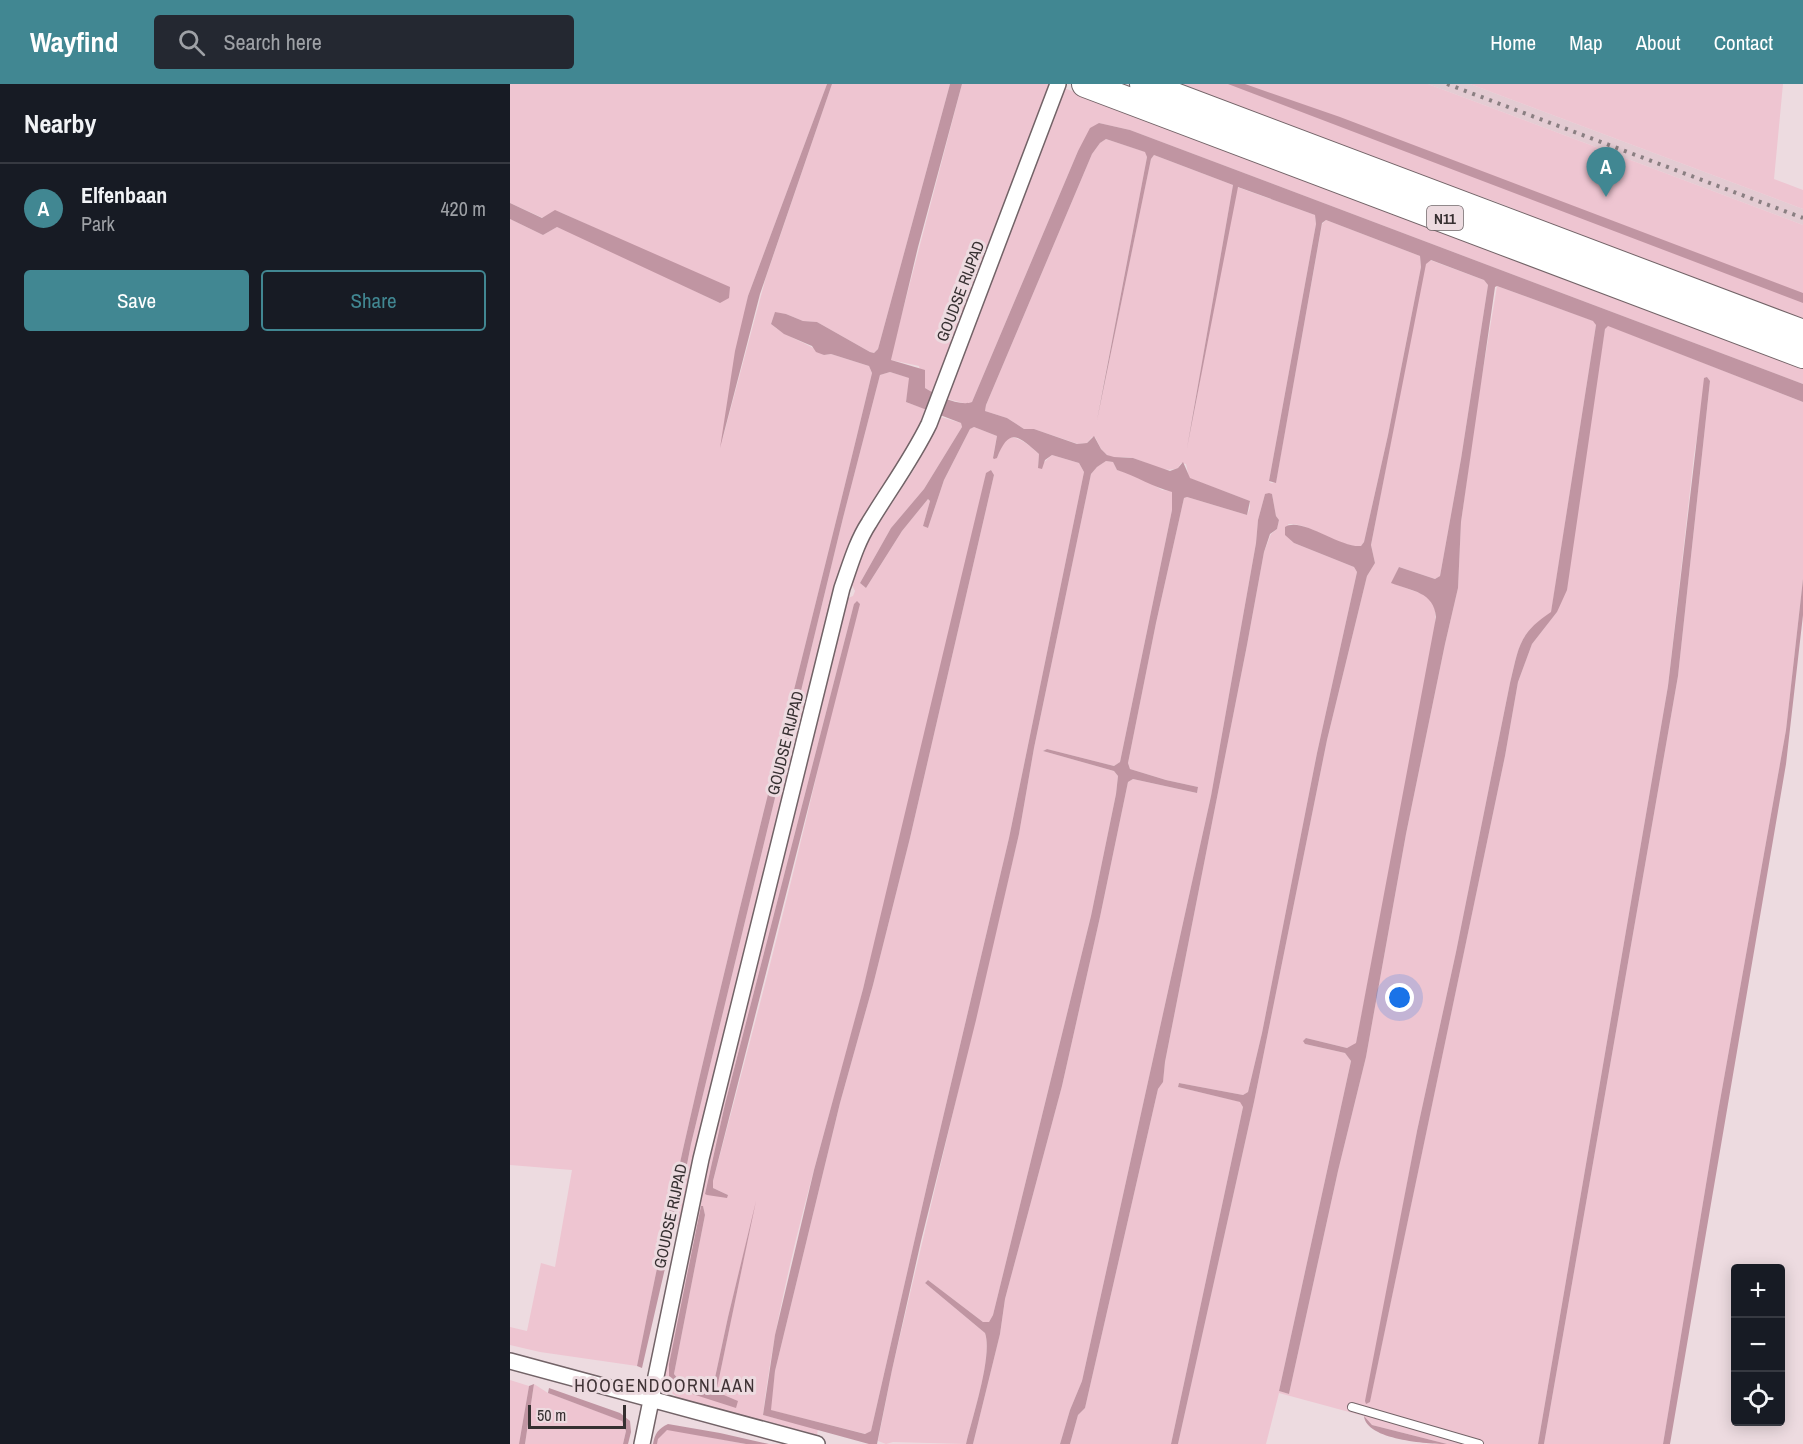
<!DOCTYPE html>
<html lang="en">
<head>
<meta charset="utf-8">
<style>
	body { margin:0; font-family:"Archivo Narrow",sans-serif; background:#242831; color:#f1f3f6 }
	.controls { position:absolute; right:18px; bottom:18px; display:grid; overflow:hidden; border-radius:6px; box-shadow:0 3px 15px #0003 }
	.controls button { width:54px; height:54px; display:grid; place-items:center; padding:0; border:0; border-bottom:2px solid #363941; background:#171b24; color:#f1f3f6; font:30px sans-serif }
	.scale { position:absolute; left:18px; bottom:15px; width:98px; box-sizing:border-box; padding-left:6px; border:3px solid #363031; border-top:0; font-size:16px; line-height:21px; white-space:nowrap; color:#363031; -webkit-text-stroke:4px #eddbe0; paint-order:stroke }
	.you { position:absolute; left:890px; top:914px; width:21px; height:21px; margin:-15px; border:4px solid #fff; border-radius:50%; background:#1a73e8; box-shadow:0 0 0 9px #1a73e833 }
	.badge { display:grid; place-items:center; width:39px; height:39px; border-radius:50%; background:#418792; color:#fff; font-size:20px; font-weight:700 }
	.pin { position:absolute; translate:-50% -50px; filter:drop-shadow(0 2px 3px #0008) }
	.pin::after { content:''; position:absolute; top:32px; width:21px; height:18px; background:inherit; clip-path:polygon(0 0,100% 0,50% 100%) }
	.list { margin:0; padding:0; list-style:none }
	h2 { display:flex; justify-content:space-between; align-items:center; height:78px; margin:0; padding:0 24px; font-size:26px }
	h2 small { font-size:20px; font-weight:400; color:#9ea1a6 }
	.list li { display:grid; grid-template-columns:39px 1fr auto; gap:18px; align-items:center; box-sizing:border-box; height:90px; padding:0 24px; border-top:2px solid #363941 }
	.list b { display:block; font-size:22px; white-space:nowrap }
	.list p { margin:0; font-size:20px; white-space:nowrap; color:#9ea1a6 }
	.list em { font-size:20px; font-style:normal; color:#9ea1a6 }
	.actions { display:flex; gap:12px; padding:18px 24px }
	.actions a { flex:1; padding:14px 0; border:2px solid #418792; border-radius:6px; text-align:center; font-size:21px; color:#418792 }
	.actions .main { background:#418792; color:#fff }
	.icon { flex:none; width:33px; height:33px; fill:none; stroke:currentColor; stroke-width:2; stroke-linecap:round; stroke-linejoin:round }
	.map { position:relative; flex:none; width:1293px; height:1360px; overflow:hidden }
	header { display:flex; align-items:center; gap:36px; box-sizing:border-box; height:84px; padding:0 30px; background:#418792; color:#fff }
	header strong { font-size:28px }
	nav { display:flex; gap:33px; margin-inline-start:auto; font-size:21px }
	.search { width:420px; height:54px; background:#242831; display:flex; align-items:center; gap:15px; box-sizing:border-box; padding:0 21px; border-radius:6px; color:#9ea1a6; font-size:22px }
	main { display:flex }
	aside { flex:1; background:#171b24 }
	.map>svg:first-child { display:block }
	.built { fill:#e4ccd3 }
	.green { fill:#eec5d1; fill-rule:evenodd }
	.water { fill:#c095a2 }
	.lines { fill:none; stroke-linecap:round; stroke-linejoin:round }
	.service-casing { stroke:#726367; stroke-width:10 }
	.minor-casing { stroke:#726367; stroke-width:18 }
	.trunk-casing { stroke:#726367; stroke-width:28 }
	.service { stroke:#fff; stroke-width:8 }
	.minor { stroke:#fff; stroke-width:15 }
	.trunk { stroke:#fff; stroke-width:26 }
	.rail { stroke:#8a7f82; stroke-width:4; stroke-dasharray:3 6; stroke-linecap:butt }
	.labels { text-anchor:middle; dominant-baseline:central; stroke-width:6; stroke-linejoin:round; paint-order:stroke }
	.shield { fill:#eddbe0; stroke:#6d6366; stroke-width:1.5 }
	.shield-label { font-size:15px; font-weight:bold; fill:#363031 }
	.street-label { font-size:16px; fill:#363031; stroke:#eddbe0 }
	.neighbourhood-label { font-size:18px; letter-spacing:1.5px; fill:#403336; stroke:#eddbe0 }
</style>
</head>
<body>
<header>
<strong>Wayfind</strong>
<div class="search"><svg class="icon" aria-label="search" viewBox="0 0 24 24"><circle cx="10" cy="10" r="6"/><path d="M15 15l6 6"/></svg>Search here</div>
<nav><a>Home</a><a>Map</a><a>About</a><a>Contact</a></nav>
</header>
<main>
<aside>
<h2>Nearby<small></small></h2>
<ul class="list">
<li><span class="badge">A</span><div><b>Elfenbaan</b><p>Park</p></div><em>420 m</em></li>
</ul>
<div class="actions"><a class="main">Save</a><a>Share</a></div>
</aside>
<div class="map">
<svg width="1293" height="1360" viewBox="0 0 1293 1360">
	<rect width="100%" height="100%" fill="#eddbe0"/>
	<!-- built -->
	<path class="built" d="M 918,0 L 960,0 L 1293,125 L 1293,141 Z"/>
	<!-- green -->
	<path class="green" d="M 0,0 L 317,0 L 238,212 L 212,357 L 256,193 L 322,0 L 440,0 L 368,265 L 364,269 L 360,268 L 307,238 L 293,237 L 276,230 L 265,229 L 261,240 C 276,254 298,258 314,271 L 321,270 L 359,282 L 362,289 C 283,620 193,948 127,1282 L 30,1268 L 0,1261 L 0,1243 L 17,1247 L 31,1179 L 45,1183 L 62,1086 L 0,1081 L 0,135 L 33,151 L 47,143 L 65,150 L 210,219 L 144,171 L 52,129 L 45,127 L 33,134 L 0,119 Z
		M 452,0 L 540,0 L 422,308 L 415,304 L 409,282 L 381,276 L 382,268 Z
		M 659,0 L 918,0 L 1293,141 L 1293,239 L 1023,133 C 987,117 956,106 918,98 Z
		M 960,0 L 1273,0 L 1264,95 L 1293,106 L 1293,125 Z
		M 554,4 L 1293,281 L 1293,300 L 620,46 L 589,39 L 568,67 L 462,318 L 457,320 L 438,315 L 469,226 Z
		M 596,55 L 636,68 L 637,73 L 587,335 L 641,75 L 644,71 L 723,101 L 677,364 L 727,103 L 805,131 L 806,140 L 759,397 L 761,399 L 766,398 L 812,140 L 816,136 L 910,172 L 911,183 L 878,351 L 854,458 L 851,462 C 825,464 804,439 778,440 L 784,459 L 844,483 L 847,488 L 807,669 L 752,949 L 738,1008 L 733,1011 L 669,999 L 668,1003 L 731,1018 L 733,1023 L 661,1360 L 560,1360 L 568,1331 L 575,1324 L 648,1005 L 653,997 L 655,978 L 737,561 L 754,468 L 761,450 L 767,445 L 769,436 L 766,432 L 762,410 L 755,410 L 748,436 L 746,459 L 701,712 L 572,1297 L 560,1326 L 550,1360 L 463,1360 L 490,1250 L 495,1215 L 552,1002 L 590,833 L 618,698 L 623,695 L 687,709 L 688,703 L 656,696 L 620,685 L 618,679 L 646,539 L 674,414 L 677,413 L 737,431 L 740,424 L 740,417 L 679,394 L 676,380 L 671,379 L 668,384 C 652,390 638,378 623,374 C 615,372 606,375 599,372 C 591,368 589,360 585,353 L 582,353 L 577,359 L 568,360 L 524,345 L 514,345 L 497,334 L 475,327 L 476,321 L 582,70 L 590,59 Z
		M 920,176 L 974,196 L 978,201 L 951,375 L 930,492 L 925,495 L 889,483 L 882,499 C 924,515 930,509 923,558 L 846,960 L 837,964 L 796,954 L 795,960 L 835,969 L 841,977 L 769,1307 L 779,1310 L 828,1087 L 856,973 L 896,750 L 935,560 L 948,504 L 951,438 L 966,328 L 987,202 L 1084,237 L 1086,241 L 1041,529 C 1008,550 1009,563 1000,599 L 946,868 L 907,1047 L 856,1319 L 860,1317 L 995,672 L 1008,598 L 1022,560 L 1047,528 L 1095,245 L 1097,241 L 1293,318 L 1293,495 L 1276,646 L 1208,1028 L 1153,1360 L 1034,1360 L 1168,592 L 1200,297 L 1197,293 L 1184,371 L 1158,602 L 1028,1360 L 937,1360 L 862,1341 L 854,1332 L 769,1309 L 756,1360 L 668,1360 L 744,1018 L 817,656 L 857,492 L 865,479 L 861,461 L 915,180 Z
		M 380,288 L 400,294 L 396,318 L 415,325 L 411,336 L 414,338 L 398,368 L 347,446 L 171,1141 L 165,1141 L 181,1060 L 333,434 L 370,291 Z
		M 431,333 L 451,339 L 452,343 L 414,405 L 381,444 L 350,499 L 356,504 L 392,447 L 418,415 L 420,417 L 413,442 L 418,444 L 434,396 L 460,345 L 464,343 L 487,352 L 483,373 L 487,374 L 493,359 L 500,353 C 512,354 520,362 529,370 L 528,384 L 542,371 L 569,379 L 574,388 L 499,754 L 418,1097 L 361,1347 L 356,1350 L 260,1326 L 265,1287 L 330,1019 L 363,901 L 400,754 L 484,391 L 481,386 L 476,390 C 437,562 397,734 353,905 C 317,1046 270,1186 253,1331 L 308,1345 L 307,1351 L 168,1314 L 157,1305 L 153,1293 L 186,1124 L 335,515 L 343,512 L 345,507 L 340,497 L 350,468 L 405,384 ZM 344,520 C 305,714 254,906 203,1097 L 203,1104 L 218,1111 L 195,1110 L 215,1020 ZM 191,1122 L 193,1122 L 195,1131 L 164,1290 C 171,1301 188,1306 201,1306 L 203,1303 L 218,1233 L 242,1135 L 207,1304 L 207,1308 L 228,1317 L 164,1299 L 159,1280 Z
		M 596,377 L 603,378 L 607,386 L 628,392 L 652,406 L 662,407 L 662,426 L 610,678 L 604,682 L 537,665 L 533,667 L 604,687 L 608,692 L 606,710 L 581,832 L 483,1231 L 479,1238 L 473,1238 L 418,1196 L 415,1199 L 475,1249 C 483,1271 462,1335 456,1360 L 383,1358 L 376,1360 L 368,1357 L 382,1286 L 509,750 L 524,664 L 581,390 L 587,383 Z
		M 0,1296 L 19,1302 L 9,1360 L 0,1360 Z
		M 24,1300 L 38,1309 L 113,1337 L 116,1347 L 113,1360 L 15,1360 Z
		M 157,1345 L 236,1360 L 147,1360 L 148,1355 Z"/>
	<!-- water -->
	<path class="water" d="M 317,0 L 322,0 L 250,210 L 210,364 L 225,267 L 238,212 Z
		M 440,0 L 452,0 L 408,163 L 381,276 L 415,286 L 415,304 C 426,311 450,323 462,318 L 568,67 L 580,44 L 589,39 L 620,46 L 1293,300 L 1293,318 L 1098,242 L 1095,245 L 1057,506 L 1047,528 L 1022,560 L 1008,598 L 995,672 L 860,1318 L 856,1320 L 855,1317 L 907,1047 L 946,868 L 1000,599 C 1009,563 1008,550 1041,528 L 1086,241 L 1083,237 L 987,202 L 985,203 L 951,438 L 948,504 L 935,560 L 896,750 L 856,973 L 828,1087 L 779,1310 L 769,1307 L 841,977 L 835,969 L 795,960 L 793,957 L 796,954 L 837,964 L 846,959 L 926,533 C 924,508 902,507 881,499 L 889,483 L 925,495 L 930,492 L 951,375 L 978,201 L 974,196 L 921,176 L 916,180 L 861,461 L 865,479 L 857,492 L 817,656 L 744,1018 L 668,1360 L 661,1360 L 733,1023 L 730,1018 L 668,1003 L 669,999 L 733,1011 L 738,1008 L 752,949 L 807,669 L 847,488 L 844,483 L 784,459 L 775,451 L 775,443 C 791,432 830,464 851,462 L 854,458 L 878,351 L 911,183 L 910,172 L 816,136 L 812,139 L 766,399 L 759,397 L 806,140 L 805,131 L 728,103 L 677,364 L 723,101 L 644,71 L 641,75 L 587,336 L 637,73 L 635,68 L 596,55 L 590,59 L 582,70 L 476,321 L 475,327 L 497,334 L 514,345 L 524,345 L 567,360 L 577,359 L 584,352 L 591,365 L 597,371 L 604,373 L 623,374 L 660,387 L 668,384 L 673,378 L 680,394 L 740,417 L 737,431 L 677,413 L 674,414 L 646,539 L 618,679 L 620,685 L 656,696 L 688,703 L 687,709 L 623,695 L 618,698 L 590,833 L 552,1002 L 495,1215 L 490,1250 L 463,1360 L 456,1360 C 462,1335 483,1271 475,1249 L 415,1199 L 418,1196 L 473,1238 L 479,1238 L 483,1231 L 581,832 L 606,710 L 608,692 L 604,687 L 533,667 L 537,665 L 604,682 L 610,678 L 662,426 L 662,408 C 643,403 626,392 607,386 L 603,378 L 596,377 L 587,383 L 581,390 L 524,664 L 509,750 L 466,936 L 411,1157 L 382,1286 L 367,1360 L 359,1360 L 253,1331 L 265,1251 L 304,1086 L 353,905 L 476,389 L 481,386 L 484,391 L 400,754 L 363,901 L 330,1019 L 265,1287 L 261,1326 L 355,1350 L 361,1347 L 418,1097 L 499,754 L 574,388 L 569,379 L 542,371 L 535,376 L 532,385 L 528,384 L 529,370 C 508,351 499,343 487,374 L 484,375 L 483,374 L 487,352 L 464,343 L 460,345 L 434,396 L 418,444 L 413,442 L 420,417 L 418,415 L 392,447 L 356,504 L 350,499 L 381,444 L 414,405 L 452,343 L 451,339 L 396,318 L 399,294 L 380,288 L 370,291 L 333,434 L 181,1060 L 165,1141 L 132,1284 L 127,1282 C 193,948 283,620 362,289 L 359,282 L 321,270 L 314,271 L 306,268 L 302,262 L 274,250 L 261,240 L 265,228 L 276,230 L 293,237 L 307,238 L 360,268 L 364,269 L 368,265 Z
		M 718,0 L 735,0 L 830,33 L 1293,209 L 1293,219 Z
		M 0,119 L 32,134 L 45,126 L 220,203 L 219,214 L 210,219 L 47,143 L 33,151 L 0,135 Z
		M 1197,293 L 1200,297 L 1168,592 L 1034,1360 L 1028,1360 L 1158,602 L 1194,294 Z
		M 759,409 L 762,410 L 766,432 L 769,436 L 767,445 L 760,450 L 754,468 L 737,561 L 655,978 L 653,998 L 648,1005 L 575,1324 L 568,1331 L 560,1360 L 550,1360 L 560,1326 L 572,1297 L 701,712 L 746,459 L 748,436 L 755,410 Z
		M 1293,495 L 1293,531 L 1276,680 L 1160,1360 L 1153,1360 L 1208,1028 L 1276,646 Z
		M 347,517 L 350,520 L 203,1097 L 203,1104 L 218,1111 L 217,1114 L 197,1111 L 195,1110 L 215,1020 L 344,520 Z
		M 246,1117 L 207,1304 L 207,1308 L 228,1317 L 226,1324 L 173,1307 L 159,1292 L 159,1280 L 191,1122 L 193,1122 L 195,1131 L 164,1290 C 171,1301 188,1306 201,1306 L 203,1303 L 218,1233 Z
		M 24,1300 L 15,1360 L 9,1360 L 19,1302 Z
		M 39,1304 L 110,1329 L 120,1337 L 121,1348 L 118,1360 L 113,1360 L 116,1347 L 112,1337 L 38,1309 Z
		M 854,1332 L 862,1341 L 937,1360 C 918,1360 856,1356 854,1332 Z
		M 158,1340 L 210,1349 L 259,1360 L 236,1360 L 157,1346 L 148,1355 L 147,1360 L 143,1360 C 145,1349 148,1345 158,1340 Z"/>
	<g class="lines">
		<defs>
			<path id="service" d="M 842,1323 L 969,1360"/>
			<path id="minor" d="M 0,1277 L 307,1360
				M 132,1360 L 191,1075 L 332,504 C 340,482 346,459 359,439 C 379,406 402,375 419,340 L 548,0"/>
			<path id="trunk" d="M 575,0 L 1293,271
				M 633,0 L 1293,249"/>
		</defs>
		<!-- service casing -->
		<use href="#service" class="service-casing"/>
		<!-- minor casing -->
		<use href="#minor" class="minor-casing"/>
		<!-- trunk casing -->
		<use href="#trunk" class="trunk-casing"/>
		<!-- service -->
		<use href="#service" class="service"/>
		<!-- minor -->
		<use href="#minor" class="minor"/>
		<!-- trunk -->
		<use href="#trunk" class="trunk"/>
		<!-- rail -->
		<path class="rail" d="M 937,0 L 1293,134"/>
	</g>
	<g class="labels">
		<!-- shield labels -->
		<rect class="shield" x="917" y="122" width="36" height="24" rx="4.5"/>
		<g class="shield-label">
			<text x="935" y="134">N11</text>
		</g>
		<!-- street labels -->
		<g class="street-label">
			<text transform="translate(450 207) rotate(-69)">GOUDSE RIJPAD</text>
			<text transform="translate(275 659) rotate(-76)">GOUDSE RIJPAD</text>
			<text transform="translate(160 1132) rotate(-78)">GOUDSE RIJPAD</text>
		</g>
		<!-- neighbourhood labels -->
		<g class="neighbourhood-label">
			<text x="155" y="1301">HOOGENDOORNLAAN</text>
		</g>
	</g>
</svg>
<div class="controls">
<button>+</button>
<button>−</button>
<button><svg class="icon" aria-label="locate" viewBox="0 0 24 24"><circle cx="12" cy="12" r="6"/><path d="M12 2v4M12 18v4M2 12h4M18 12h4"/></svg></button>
</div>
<div class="scale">50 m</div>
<div class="you"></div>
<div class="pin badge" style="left:1096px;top:113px">A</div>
</div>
</main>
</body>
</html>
